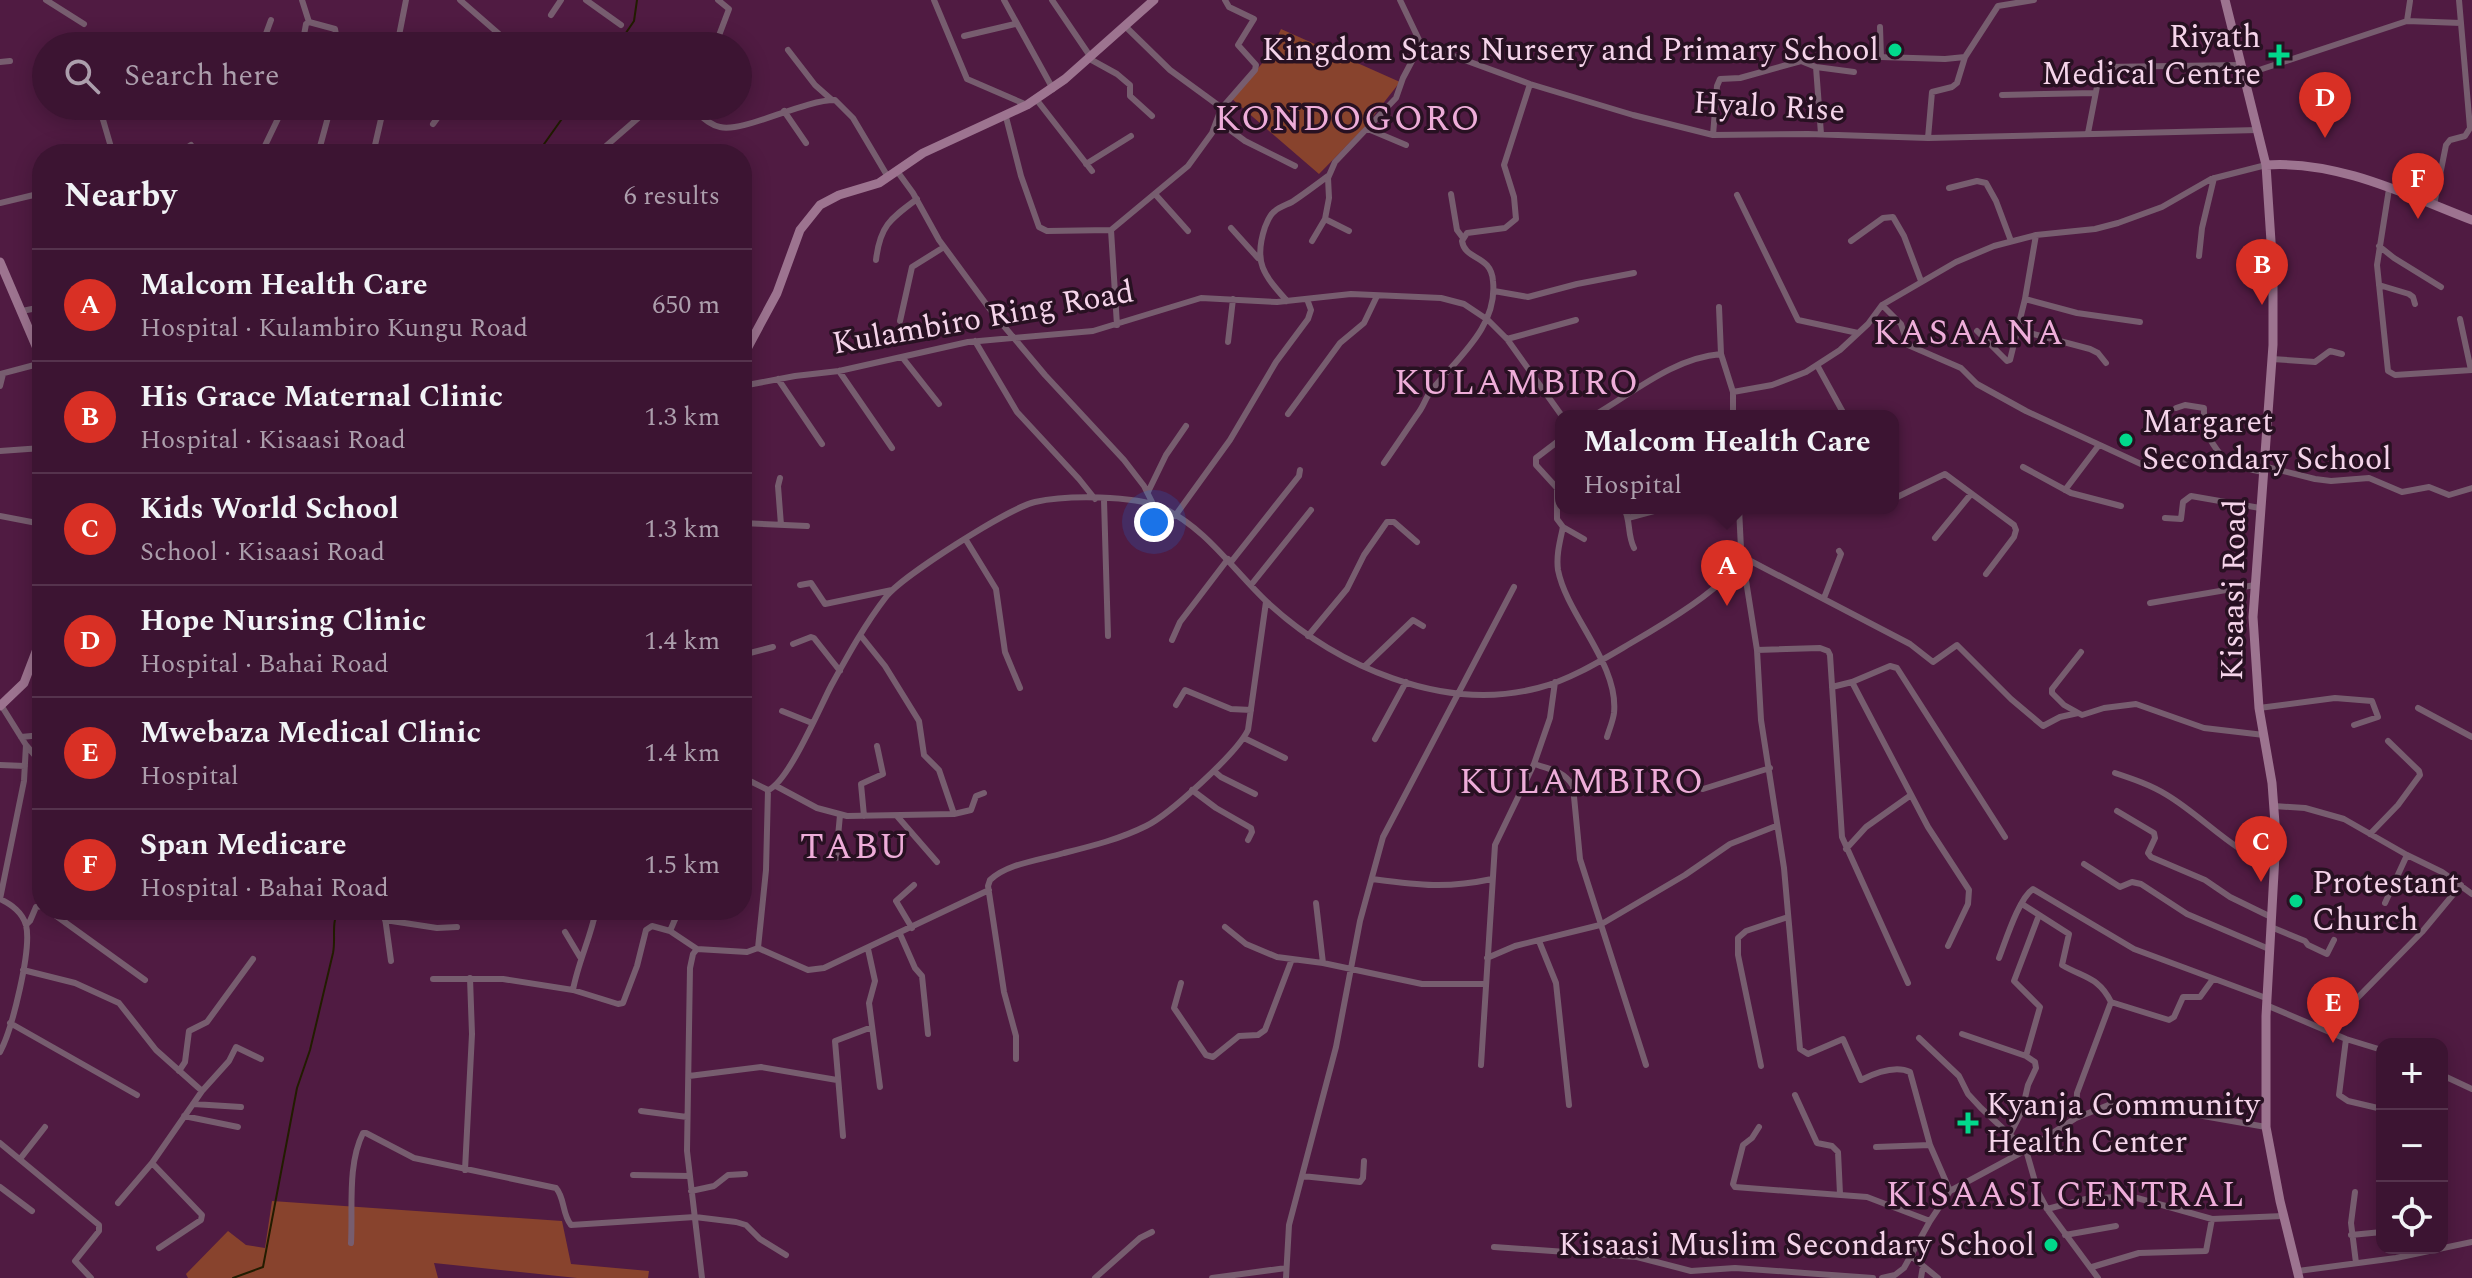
<!DOCTYPE html>
<html lang="en">
<head>
<meta charset="utf-8">
<style>
	body { margin:0; font-family:Spectral,serif; background:#47213e; color:#f1f3f6 }
	.controls { position:absolute; right:24px; bottom:24px; display:grid; overflow:hidden; border-radius:16px; box-shadow:0 4px 20px #0003 }
	.controls button { width:72px; height:72px; display:grid; place-items:center; padding:0; border:0; border-bottom:2px solid #55334d; background:#3c1432; color:#f1f3f6; font:40px sans-serif }
	.you { position:absolute; left:1154px; top:522px; width:28px; height:28px; margin:-20px; border:6px solid #fff; border-radius:50%; background:#1a73e8; box-shadow:0 0 0 12px #1a73e833 }
	.badge { display:grid; place-items:center; width:52px; height:52px; border-radius:50%; background:#d93025; color:#fff; font-size:26px; font-weight:700 }
	.pin { position:absolute; translate:-50% -66px; filter:drop-shadow(0 2px 4px #0008) }
	.pin::after { content:''; position:absolute; top:42px; width:28px; height:24px; background:inherit; clip-path:polygon(0 0,100% 0,50% 100%) }
	.popup { position:absolute; left:1555px; top:410px; width:344px; height:104px; box-sizing:border-box; display:grid; place-content:center; border-radius:16px; background:#3c1432; filter:drop-shadow(0 2px 6px #0005); font-size:26px; white-space:nowrap; color:#ac9eac }
	.popup b { font-size:30px; color:#f1f3f6 }
	.popup::after { content:''; position:absolute; left:50%; top:100%; margin-left:-16px; border:16px solid transparent; border-top-color:#3c1432 }
	.list { margin:0; padding:0; list-style:none }
	h2 { display:flex; justify-content:space-between; align-items:center; height:104px; margin:0; padding:0 32px; font-size:34px }
	h2 small { font-size:26px; font-weight:400; color:#ac9eac }
	.list li { display:grid; grid-template-columns:52px 1fr auto; gap:24px; align-items:center; box-sizing:border-box; height:112px; padding:0 32px; border-top:2px solid #55334d }
	.list b { display:block; font-size:30px; white-space:nowrap }
	.list p { margin:0; font-size:26px; white-space:nowrap; color:#ac9eac }
	.list em { font-size:26px; font-style:normal; color:#ac9eac }
	.icon { flex:none; width:44px; height:44px; fill:none; stroke:currentColor; stroke-width:2; stroke-linecap:round; stroke-linejoin:round }
	.map { position:relative; flex:none; width:2472px; height:1278px; overflow:hidden }
	.search { position:absolute; background:#3c1432; box-shadow:0 4px 20px #0003; left:32px; top:32px; width:720px; height:88px; display:flex; align-items:center; gap:20px; box-sizing:border-box; padding:0 28px; border-radius:44px; color:#ac9eac; font-size:30px }
	.panel { position:absolute; background:#3c1432; box-shadow:0 4px 20px #0003; left:32px; top:144px; width:720px; height:776px; border-radius:32px }
	.map>svg:first-child { display:block }
	.green { fill:#88432d }
	.lines { fill:none; stroke-linecap:round; stroke-linejoin:round }
	.stream { stroke:#221c00; stroke-width:2 }
	.street { stroke:#775d6f; stroke-width:6 }
	.secondary { stroke:#9d7490; stroke-width:9 }
	.poi-dot { fill:#01d98b; stroke:#281122; stroke-width:3 }
	.labels { text-anchor:middle; dominant-baseline:central; stroke-width:7; stroke-linejoin:round; paint-order:stroke }
	.poi-label { font-size:32px; fill:#f5d4ea; stroke:#281122; text-anchor:end }
	.street-label { font-size:32px; fill:#f5d4ea; stroke:#281122 }
	.quarter-label { font-size:36px; letter-spacing:2px; fill:#eeadd9; stroke:#281122 }
</style>
</head>
<body>
<div class="map">
<svg width="2472" height="1278" viewBox="0 0 2472 1278">
	<rect width="100%" height="100%" fill="#501b42"/>
	<!-- green -->
	<path class="green" d="M 1281,29 L 1400,82 L 1363,129 L 1319,174 L 1231,98 L 1268,57 Z
		M 272,1201 L 562,1221 L 571,1264 L 649,1271 L 648,1278 L 577,1278 L 434,1263 L 438,1278 L 188,1278 L 186,1274 L 228,1231 L 246,1245 L 265,1248 Z"/>
	<g class="lines">
		<!-- stream -->
		<path class="stream" d="M 617,46 L 634,21 L 637,0
			M 537,154 L 571,106
			M 233,1278 L 263,1267 L 297,1088 L 310,1050 L 333,953 C 336,938 331,925 338,910"/>
		<!-- street -->
		<path class="street" d="M 46,0 L 84,24
			M 302,0 L 309,22 L 335,29 L 338,46
			M 460,0 L 499,34 L 492,46
			M 586,0 L 621,25
			M 934,0 L 967,79 L 1027,105
			M 1004,0 L 1053,89
			M 1052,0 L 1090,56
			M 1400,0 L 1421,44
			M 551,15 L 561,0
			M 271,20 L 264,39 L 266,45 L 283,46
			M 2407,21 L 2461,23
			M 1126,27 L 1170,70 L 1222,108
			M 1880,27 L 1881,57 L 1945,59 L 1965,57
			M 964,36 L 1015,24
			M 1421,44 L 1530,84 L 1633,115 L 1713,135 L 1808,134 L 1928,138 L 2258,130
			M 302,46 L 306,24 L 309,22
			M 397,46 L 406,0
			M 715,46 L 729,9 L 718,0
			M 788,50 L 815,85 L 832,100
			M 1088,58 L 1117,74 L 1130,85 L 1130,96 L 1152,116
			M 0,62 L 10,61
			M 1816,67 L 1821,134
			M 2244,75 L 2407,21 L 2410,1
			M 2002,95 L 2095,93
			M 1036,99 L 1092,171
			M 99,106 L 113,154
			M 689,106 C 699,113 708,125 720,127 C 743,133 803,100 835,100 L 853,118 L 888,177
			M 784,111 L 806,143
			M 1006,117 L 1021,176 L 1039,227 L 1047,231 L 1111,230
			M 1218,121 L 1245,141 L 1295,166
			M 433,124 L 446,106
			M 1368,129 L 1406,145
			M 2088,133 L 2100,71 L 2103,67 L 2241,65
			M 1713,135 L 1717,86 L 1720,79 L 1740,78 L 1801,61 L 1816,67 L 1854,72
			M 1928,138 L 1932,92 L 1952,87 L 1957,83 L 1965,57 L 1998,6 L 2034,0
			M 606,146 L 652,106
			M 178,154 L 191,145
			M 261,154 L 284,106
			M 318,154 L 331,106
			M 373,154 L 384,106
			M 1086,164 L 1131,136
			M 897,171 L 913,193 L 939,240 L 992,312 L 1045,375 L 1124,460 L 1144,486 L 1153,504
			M 1949,188 L 1977,181 L 1986,183 L 1996,201 L 2011,241
			M 2389,189 L 2377,265 L 2388,371 L 2395,375 L 2472,370
			M 1155,194 L 1188,231
			M 1451,194 L 1457,230 L 1463,238
			M 1737,195 L 1798,320 L 1858,333
			M 0,203 L 42,193
			M 2434,205 L 2446,145 L 2450,140 L 2465,136 L 2470,128 L 2459,0
			M 1231,228 L 1258,258
			M 1111,230 L 1188,166 L 1212,133 L 1221,109 L 1255,70 L 1256,65 L 1238,45 L 1254,19 L 1229,7 L 1225,0
			M 1111,230 L 1117,325
			M 1349,231 L 1325,219 L 1329,198 L 1328,178 L 1335,162 L 1396,98 L 1403,78 L 1421,44
			M 1312,241 L 1325,219
			M 1851,241 L 1883,218 L 1893,217 L 1904,236 L 1921,281
			M 2379,246 L 2394,258 L 2441,287
			M 2199,256 L 2202,228 L 2214,178
			M 876,260 C 880,226 890,219 917,199
			M 2379,285 L 2409,294 L 2413,297 L 2415,304
			M 1494,291 L 1528,297 L 1577,284 L 1634,273
			M 2025,299 L 2077,313 L 2140,322
			M 1287,301 C 1264,275 1253,263 1265,227 C 1268,221 1269,215 1275,211 C 1279,207 1286,205 1292,202 C 1304,194 1316,185 1328,176
			M 1882,305 L 1901,324 L 1908,345 L 1961,368 L 1977,384 L 2026,411 L 2141,464 L 2151,465 L 2179,459 L 2229,465 L 2263,472
			M 1719,307 L 1721,354
			M 22,311 L 42,307
			M 2460,319 L 2471,370
			M 900,321 L 912,267 L 944,247
			M 2018,330 L 2090,349 L 2098,353 L 2106,363
			M 1977,331 L 2007,361 L 2010,360 L 2025,299 L 2036,235
			M 1507,339 L 1576,320
			M 975,341 L 1017,412 L 1079,479 L 1095,499
			M 1228,342 L 1233,299
			M 902,357 L 939,404
			M 2272,359 L 2315,362 L 2330,351 L 2342,354
			M 1817,365 L 1845,416
			M 839,371 L 892,448
			M 0,374 L 42,363
			M 778,379 L 822,444
			M 0,386 L 3,374
			M 742,386 L 795,376 L 839,371 L 968,342 L 1093,331 L 1201,298 L 1277,302 L 1351,294 L 1441,298 L 1464,304 L 1488,320 L 1507,339 L 1562,416
			M 1733,392 L 1772,385 L 1806,372 L 1840,350 L 1868,324 L 1882,305 L 1956,262 L 1994,246 L 2036,235 L 2095,229 L 2118,223 L 2162,207 L 2211,179 L 2266,165
			M 2176,408 L 2185,405 L 2204,408 C 2203,434 2213,446 2229,465
			M 1288,414 L 1340,343 L 1364,323 L 1377,296
			M 1593,416 C 1633,393 1673,358 1721,354 L 1733,392 L 1733,416
			M 1561,439 L 1536,458 L 1536,465 L 1557,488 L 1557,519 L 1563,527 L 1584,539
			M 0,451 L 42,448
			M 1384,463 C 1396,446 1407,429 1419,412 C 1424,405 1426,397 1431,391 C 1457,358 1498,327 1493,281 C 1491,254 1465,261 1462,241 L 1467,233 L 1505,228 L 1516,219 L 1514,197 L 1504,165 L 1530,84
			M 2263,466 L 2315,479 L 2331,481 L 2369,478 L 2402,492 L 2429,487 L 2449,495 L 2472,488
			M 2023,467 L 2071,493 L 2121,506
			M 780,478 L 778,486 L 781,525
			M 2065,490 L 2099,445
			M 1148,492 L 1166,455 L 1186,426
			M 1893,499 L 1945,474 L 2014,525 L 2016,530 L 2014,537 L 1986,574
			M 1104,500 L 1108,636
			M 1624,508 C 1631,521 1627,534 1634,548
			M 1739,508 L 1741,549 L 1757,650 L 1761,720 L 1784,868 L 1800,1049 L 1808,1054 L 1843,1039 L 1861,1080 C 1875,1073 1895,1065 1910,1072 L 1930,1145 L 1950,1191
			M 0,516 L 42,524
			M 1175,516 L 1230,440 L 1276,362 L 1308,319 L 1311,310 L 1307,299
			M 1628,518 L 1665,508
			M 2165,518 L 2181,519 L 2183,502 L 2191,496 L 2260,508
			M 742,523 L 807,526
			M 1563,527 C 1560,541 1556,555 1558,570 C 1567,616 1619,664 1614,713 C 1613,721 1609,730 1607,737
			M 1935,538 L 1971,494
			M 966,540 L 996,589 L 1005,652 L 1020,688
			M 1743,557 L 1910,644 L 1933,662 L 1957,645 L 2011,699 L 2043,726 L 2060,717 L 2078,713
			M 1231,562 L 1299,476 L 1300,470
			M 800,585 L 811,583 L 825,604 L 892,590
			M 1251,585 L 1311,510
			M 1824,598 L 1841,554 L 1839,551
			M 2150,603 L 2255,585
			M 861,636 L 885,666 L 919,721 L 924,755 L 939,770 L 954,814
			M 1308,636 L 1347,589 L 1364,555 L 1387,522 L 1394,522 L 1417,542
			M 1172,640 L 1180,622 L 1228,559
			M 793,644 L 811,637 L 814,638 L 840,671
			M 1757,650 L 1820,648 L 1828,651 L 1830,655 L 1842,837 L 1908,983
			M 2081,652 L 2052,689 L 2052,693 L 2064,705 L 2082,715 L 2104,708 L 2136,704 L 2204,728 L 2264,735
			M 742,655 L 773,647
			M 1365,666 L 1413,620 L 1423,626
			M 1852,682 L 1928,827 L 1969,890 L 1968,904 L 1948,946
			M 1832,687 L 1852,682 L 1890,666 L 1897,668 L 2005,837
			M 1176,705 L 1185,690 L 1231,709 L 1251,710
			M 2259,708 L 2335,698 L 2372,701 L 2378,717 L 2354,725
			M 2418,708 L 2472,737
			M 782,711 L 812,723
			M 21,737 L 42,735
			M 1244,738 L 1285,758
			M 1375,739 L 1406,682
			M 26,745 L 42,764
			M 1534,764 C 1550,769 1564,771 1573,786 L 1580,859 L 1646,1065
			M 0,765 L 25,766
			M 1214,771 L 1221,777 L 1255,794
			M 2115,773 C 2133,779 2151,785 2167,795 C 2205,818 2232,852 2275,866
			M 742,777 L 768,790
			M 776,786 L 817,808 L 847,816 L 954,814 L 971,810 L 976,796 L 984,793
			M 1703,789 L 1770,768
			M 768,790 C 788,783 820,707 831,686 C 847,657 865,624 886,597 C 902,576 1009,508 1035,502 C 1066,495 1134,495 1163,508 C 1206,528 1234,571 1267,602 C 1336,666 1443,713 1538,688 C 1570,680 1602,660 1631,643 C 1657,628 1708,597 1727,576 C 1734,569 1737,559 1741,549
			M 1192,790 L 1216,808 L 1251,828 L 1252,832 L 1248,840
			M 2274,806 L 2305,808 L 2344,819 L 2407,855 L 2442,872 L 2472,894
			M 2117,811 L 2154,833 L 2155,838 L 2148,853 L 2151,857 L 2205,880 L 2230,897 L 2271,917
			M 864,816 L 861,784 L 883,774 L 877,746
			M 897,816 L 937,862
			M 2370,834 L 2398,805 L 2420,775 L 2419,771 L 2388,741
			M 1846,849 L 1866,827 L 1911,795
			M 836,858 L 840,815
			M 2084,864 L 2120,887 L 2132,882 L 2141,884 L 2187,914 L 2269,949
			M 1372,879 C 1418,885 1445,889 1492,879
			M 1316,903 L 1323,963
			M 2385,903 L 2407,855
			M 2022,904 L 2069,934 L 2062,965 C 2084,978 2099,977 2111,1002 L 2077,1093 L 2076,1118
			M 48,910 L 145,980
			M 384,910 L 391,961
			M 679,910 L 670,931 L 697,949
			M 385,920 L 437,928 L 457,927
			M 26,925 L 30,921 L 36,907 L 42,906
			M 1225,927 L 1246,944 L 1277,957 L 1323,963 L 1422,984 L 1485,984
			M 2271,927 L 2305,941 L 2308,945 L 2327,954 L 2334,940
			M 912,928 L 896,901 L 914,885
			M 565,932 L 580,957
			M 900,934 L 915,968 L 922,976 L 928,1034
			M 1539,941 L 1556,983 L 1569,1105
			M 758,948 L 808,970 L 824,968 L 989,890
			M 868,949 L 875,981 L 869,1003 L 880,1087
			M 1487,958 L 1515,946 L 1600,925 L 1685,875 L 1730,844 L 1776,826
			M 1999,958 C 2006,940 2019,898 2033,889 L 2134,949 L 2266,998
			M 23,970 L 75,983 L 119,1003 L 156,1050 L 202,1091 L 152,1163 L 118,1203
			M 433,979 L 503,979 L 573,990 C 578,962 591,937 596,910
			M 1181,983 L 1174,1008 L 1206,1055 L 1213,1057 L 1239,1036 L 1258,1035 L 1265,1030 L 1292,959
			M 573,990 L 618,1004 L 623,1003 L 637,966 L 646,930 L 652,926 L 670,931
			M 2111,1002 L 2169,1020 L 2174,1017 L 2183,997 L 2200,997 L 2213,979
			M 2266,1005 L 2346,1039 L 2382,1050
			M 10,1023 L 137,1095
			M 2326,1030 L 2422,932 L 2461,885
			M 1962,1034 L 2026,1056 L 2035,1062 L 2036,1068 L 2028,1085 L 2022,1111 L 2010,1134
			M 1919,1038 L 1959,1076 L 1968,1094 L 1981,1108 L 2026,1150 L 2038,1192 L 2047,1209 L 2098,1278
			M 2346,1039 L 2339,1095 L 2348,1101 L 2382,1109
			M 0,1052 C 12,1030 32,949 26,925 C 22,912 12,905 0,899 L 24,781 L 26,745 L 1,705
			M 2026,1056 L 2040,1007 L 2014,981 L 2039,915
			M 1016,1059 L 1016,1036 L 1004,992 L 988,886 L 990,880 C 1008,863 1041,860 1064,853 C 1092,846 1120,839 1146,826 C 1169,815 1237,753 1248,730 L 1266,602
			M 1481,1065 L 1495,845 L 1534,764 L 1550,718 L 1555,682
			M 1761,1066 L 1738,955 L 1738,938 L 1746,931 L 1788,917
			M 179,1071 L 185,1062 L 189,1031 L 207,1022 L 253,959
			M 2442,1075 L 2472,1089
			M 689,1076 L 761,1067 L 837,1080
			M 202,1091 L 229,1061 L 236,1047 L 261,1059
			M 1795,1095 L 1817,1143 L 1832,1146 L 1838,1152 L 1840,1194
			M 193,1104 L 241,1107
			M 641,1111 L 687,1117
			M 184,1116 L 238,1127
			M 1759,1127 L 1752,1138 L 1743,1145 L 1733,1184 L 1735,1187 L 1867,1197 L 1930,1221
			M 843,1136 L 835,1041 L 872,1027
			M 0,1143 L 99,1225 L 99,1231 L 75,1261 L 91,1278
			M 1876,1147 L 1930,1145
			M 20,1159 L 45,1127
			M 152,1163 L 202,1215 L 201,1220 L 159,1248
			M 465,1170 L 472,1034 L 470,978
			M 633,1175 L 689,1176
			M 1302,1176 L 1360,1182 L 1363,1178 L 1364,1161
			M 0,1187 L 32,1211
			M 691,1191 L 714,1186 L 728,1175 L 745,1174
			M 2355,1192 L 2351,1223 L 2356,1263
			M 2047,1209 L 2086,1199 L 2116,1197 L 2137,1198 L 2212,1219 L 2283,1216
			M 2065,1235 L 2116,1226
			M 2351,1235 L 2382,1232
			M 351,1243 C 353,1209 347,1165 363,1133 L 366,1133 L 414,1158 L 556,1188 C 565,1198 562,1214 571,1225 L 695,1217 L 736,1222 L 746,1225 L 760,1239 L 786,1255
			M 1494,1247 L 1637,1257 L 1691,1271 L 1735,1268 L 1873,1278
			M 1911,1256 L 1938,1278
			M 2092,1267 L 2139,1253 L 2206,1251 L 2212,1219
			M 2298,1271 L 2396,1258 L 2472,1242
			M 702,1278 L 687,1151 L 690,968 L 693,954 L 697,949 L 747,952 L 758,948 L 766,870 L 768,790
			M 1095,1278 L 1140,1238 L 1152,1232
			M 1212,1278 L 1286,1268
			M 1286,1278 L 1289,1225 L 1336,1047 L 1360,921 L 1383,837 L 1514,587
			M 1882,1278 L 1895,1275 L 1904,1268 L 1930,1221 L 1950,1191 L 2026,1150 L 2076,1118 L 2111,1104 L 2129,1103 L 2266,1127
			M 1921,1278 L 1923,1266"/>
		<!-- secondary -->
		<path class="secondary" d="M 2225,0 L 2266,165 L 2273,272 L 2273,345 L 2253,617 L 2259,708 L 2272,783 L 2276,837 L 2266,1016 L 2266,1127 L 2280,1201 L 2299,1278
			M 2266,165 C 2338,160 2407,195 2472,220
			M 0,262 L 42,360
			M 742,358 L 777,293 L 800,230 L 820,205 L 839,195 L 879,183 L 923,153 L 1027,105 L 1065,79 L 1154,0
			M 0,706 L 24,683 L 42,636"/>
	</g>
	<!-- markers -->
	<g class="poi-dot">
		<circle cx="1895" cy="50" r="8"/>
		<path d="M2275 43h8v8h8v8h-8v8h-8v-8h-8v-8h8z"/>
		<circle cx="2126" cy="440" r="8"/>
		<circle cx="2296" cy="901" r="8"/>
		<path d="M1964 1111h8v8h8v8h-8v8h-8v-8h-8v-8h8z"/>
		<circle cx="2051" cy="1245" r="8"/>
	</g>
	<g class="labels">
		<!-- poi labels -->
		<g class="poi-label">
			<text x="2261" y="37">Riyath<tspan x="2261" dy="37">Medical Centre</tspan></text>
			<text x="1879" y="50">Kingdom Stars Nursery and Primary School</text>
			<text x="2142" y="422" text-anchor="start">Margaret<tspan x="2142" dy="37">Secondary School</tspan></text>
			<text x="2312" y="883" text-anchor="start">Protestant<tspan x="2312" dy="37">Church</tspan></text>
			<text x="1986" y="1105" text-anchor="start">Kyanja Community<tspan x="1986" dy="37">Health Center</tspan></text>
			<text x="2035" y="1245">Kisaasi Muslim Secondary School</text>
		</g>
		<!-- street labels -->
		<g class="street-label">
			<text transform="translate(1769 107) rotate(3)">Hyalo Rise</text>
			<text transform="translate(983 318) rotate(-10)">Kulambiro Ring Road</text>
			<text transform="translate(2234 590) rotate(-89)">Kisaasi Road</text>
		</g>
		<!-- quarter labels -->
		<g class="quarter-label">
			<text x="1348" y="119">KONDOGORO</text>
			<text x="1969" y="333">KASAANA</text>
			<text x="1517" y="383">KULAMBIRO</text>
			<text x="1582" y="782">KULAMBIRO</text>
			<text x="855" y="847">TABU</text>
			<text x="2066" y="1195">KISAASI CENTRAL</text>
		</g>
	</g>
</svg>
<div class="controls">
<button>+</button>
<button>−</button>
<button><svg class="icon" aria-label="locate" viewBox="0 0 24 24"><circle cx="12" cy="12" r="6"/><path d="M12 2v4M12 18v4M2 12h4M18 12h4"/></svg></button>
</div>
<div class="you"></div>
<div class="pin badge" style="left:1727px;top:606px">A</div>
<div class="popup"><b>Malcom Health Care</b>Hospital</div>
<div class="pin badge" style="left:2262px;top:305px">B</div>
<div class="pin badge" style="left:2261px;top:882px">C</div>
<div class="pin badge" style="left:2325px;top:138px">D</div>
<div class="pin badge" style="left:2333px;top:1043px">E</div>
<div class="pin badge" style="left:2418px;top:219px">F</div>
<div class="search"><svg class="icon" aria-label="search" viewBox="0 0 24 24"><circle cx="10" cy="10" r="6"/><path d="M15 15l6 6"/></svg>Search here</div>
<section class="panel">
<h2>Nearby<small>6 results</small></h2>
<ul class="list">
<li><span class="badge">A</span><div><b>Malcom Health Care</b><p>Hospital · Kulambiro Kungu Road</p></div><em>650 m</em></li>
<li><span class="badge">B</span><div><b>His Grace Maternal Clinic</b><p>Hospital · Kisaasi Road</p></div><em>1.3 km</em></li>
<li><span class="badge">C</span><div><b>Kids World School</b><p>School · Kisaasi Road</p></div><em>1.3 km</em></li>
<li><span class="badge">D</span><div><b>Hope Nursing Clinic</b><p>Hospital · Bahai Road</p></div><em>1.4 km</em></li>
<li><span class="badge">E</span><div><b>Mwebaza Medical Clinic</b><p>Hospital</p></div><em>1.4 km</em></li>
<li><span class="badge">F</span><div><b>Span Medicare</b><p>Hospital · Bahai Road</p></div><em>1.5 km</em></li>
</ul>
</section>
</div>
</body>
</html>
